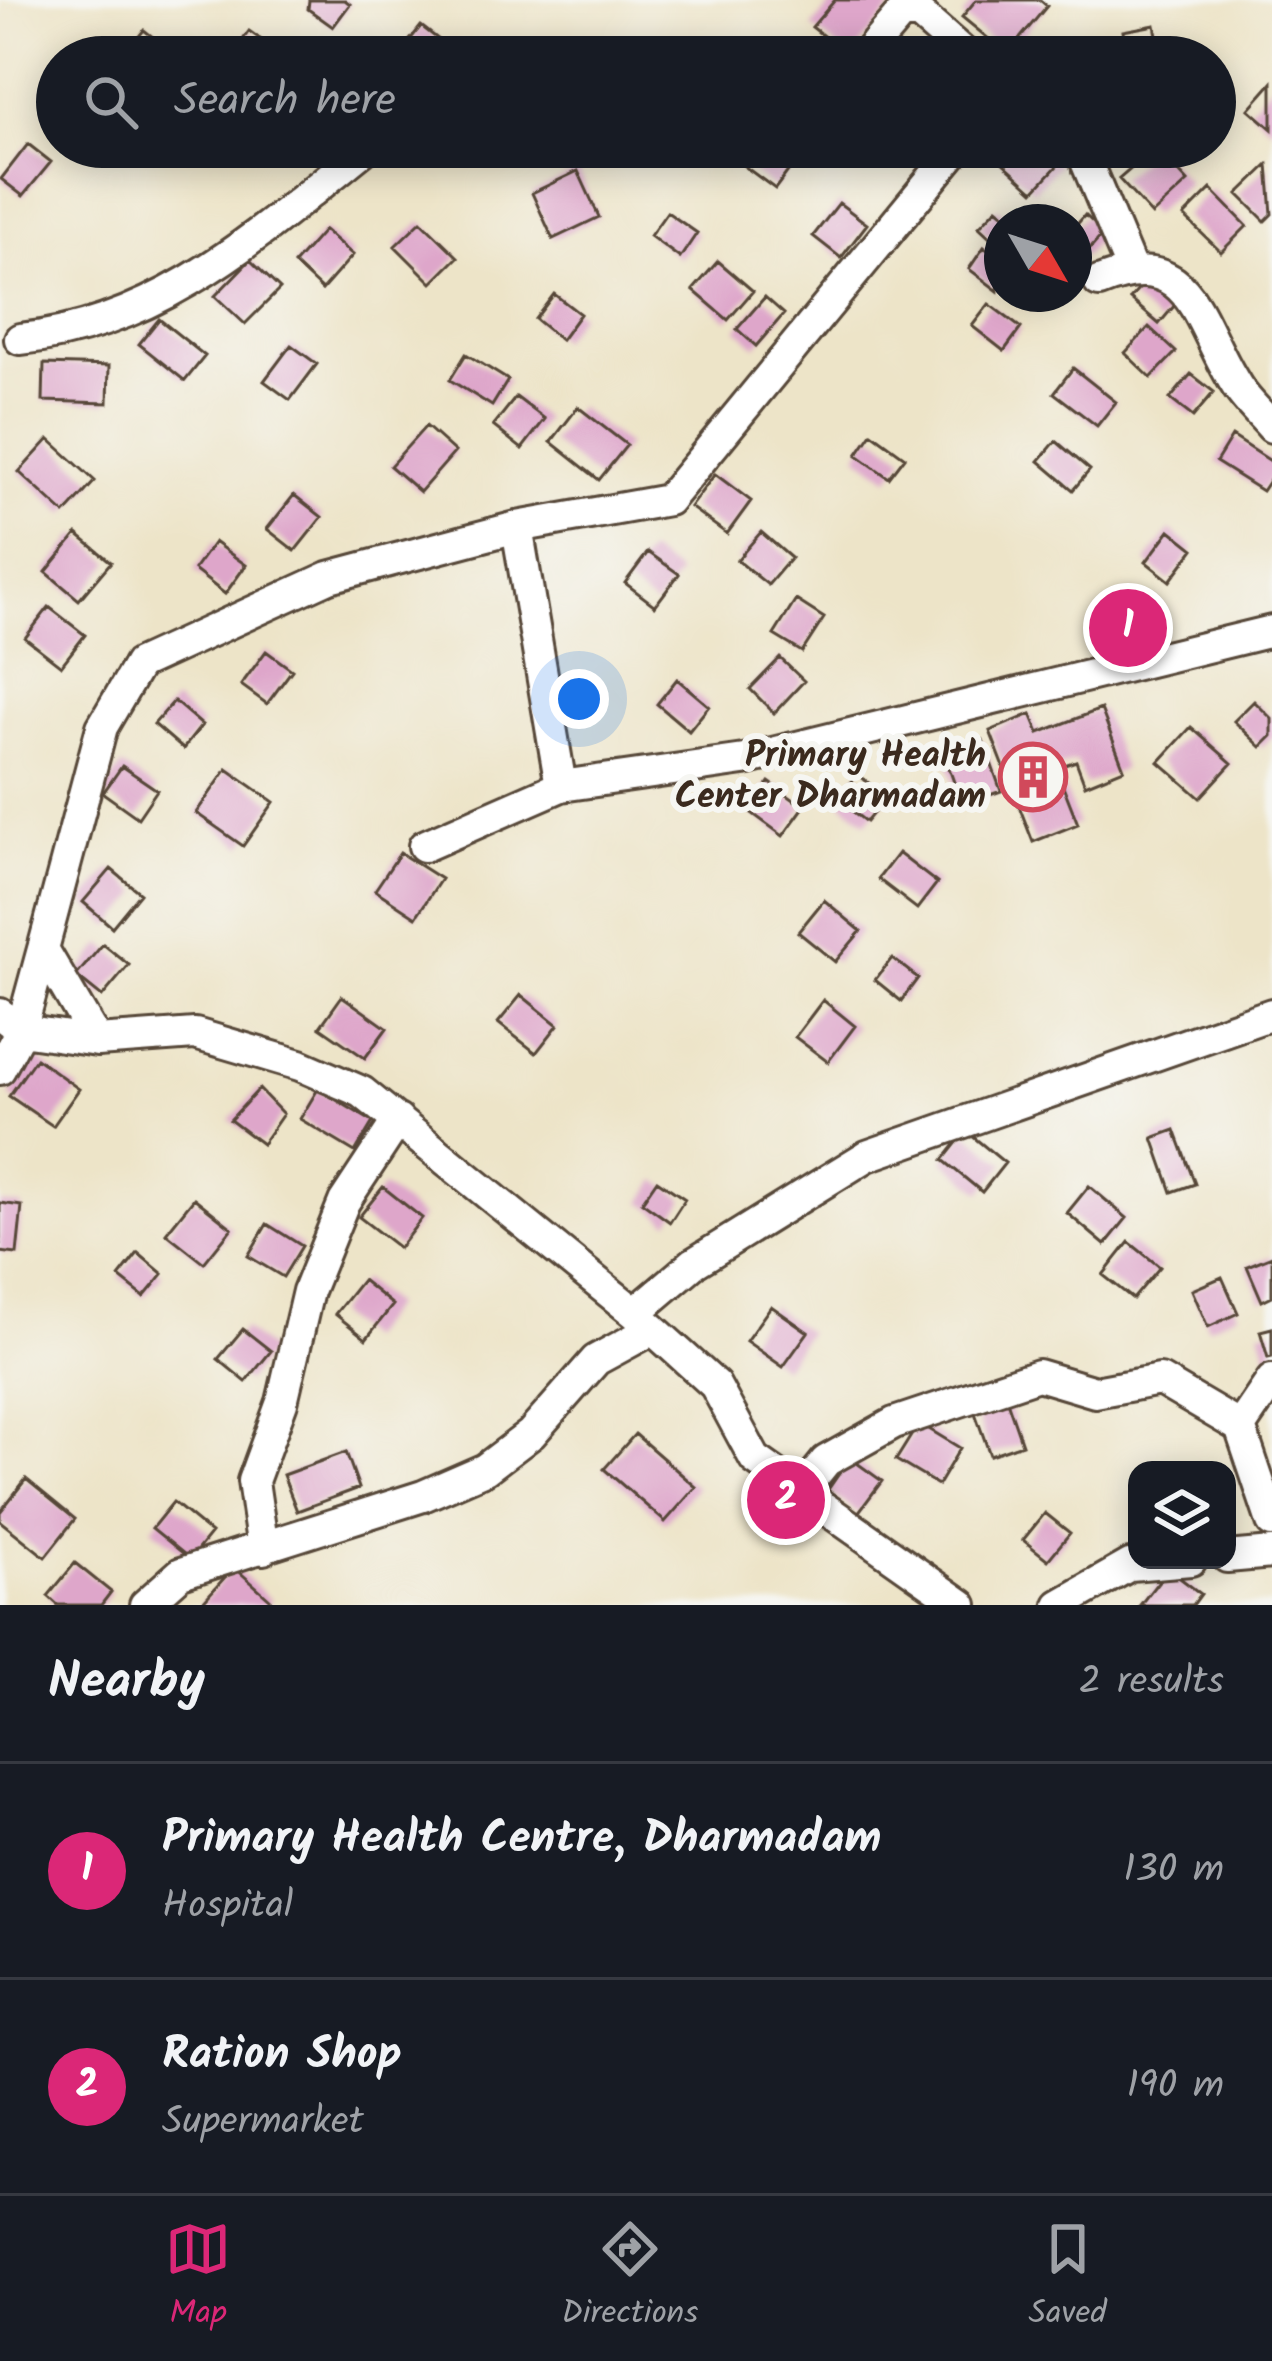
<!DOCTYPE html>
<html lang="en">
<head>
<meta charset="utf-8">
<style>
	body { margin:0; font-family:Kalam,sans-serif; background:#20242c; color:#f1f3f6 }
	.controls { position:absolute; right:36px; bottom:36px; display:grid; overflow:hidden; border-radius:24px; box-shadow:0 6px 30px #0003 }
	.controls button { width:108px; height:108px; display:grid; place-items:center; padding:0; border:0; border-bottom:3px solid #363941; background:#171b24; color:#f1f3f6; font:60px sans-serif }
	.compass { position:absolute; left:984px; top:204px; width:108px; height:108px; border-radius:50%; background:#171b24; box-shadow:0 6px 30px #0003; rotate:129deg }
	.you { position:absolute; left:579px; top:699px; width:42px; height:42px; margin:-30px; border:9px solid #fff; border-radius:50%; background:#1a73e8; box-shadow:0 0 0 18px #1a73e833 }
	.badge { display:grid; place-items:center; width:78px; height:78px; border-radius:50%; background:#db2777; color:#fff; font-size:39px; font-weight:700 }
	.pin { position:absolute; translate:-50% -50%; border:6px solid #fff; box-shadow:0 3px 12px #0006 }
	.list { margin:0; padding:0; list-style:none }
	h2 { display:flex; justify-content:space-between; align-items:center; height:156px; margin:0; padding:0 48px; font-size:51px }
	h2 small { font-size:39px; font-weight:400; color:#9ea1a6 }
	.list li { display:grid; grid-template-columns:78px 1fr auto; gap:36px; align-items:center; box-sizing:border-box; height:216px; padding:0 48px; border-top:3px solid #363941 }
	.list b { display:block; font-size:45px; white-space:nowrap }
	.list p { margin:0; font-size:39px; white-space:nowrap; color:#9ea1a6 }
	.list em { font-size:39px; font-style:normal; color:#9ea1a6 }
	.icon { flex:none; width:66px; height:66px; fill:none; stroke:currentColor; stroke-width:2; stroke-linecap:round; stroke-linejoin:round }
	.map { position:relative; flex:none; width:1272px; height:1605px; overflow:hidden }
	.search { position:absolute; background:#171b24; box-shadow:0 6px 30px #0003; left:36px; right:36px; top:36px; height:132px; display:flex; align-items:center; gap:30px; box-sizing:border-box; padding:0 42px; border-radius:66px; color:#9ea1a6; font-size:45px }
	.sheet { height:588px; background:#171b24 }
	nav { display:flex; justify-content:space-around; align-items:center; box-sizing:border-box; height:168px; border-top:3px solid #363941; background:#171b24; font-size:33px; color:#9ea1a6 }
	nav a { display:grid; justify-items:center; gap:6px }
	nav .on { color:#db2777 }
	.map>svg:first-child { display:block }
	.built { fill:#f4cfdd }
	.building { fill:#dea6ca }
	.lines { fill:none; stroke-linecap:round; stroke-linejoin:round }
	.minor-casing { stroke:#564638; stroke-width:36 }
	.minor { stroke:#fff; stroke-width:30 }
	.labels { text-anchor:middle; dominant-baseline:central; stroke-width:12; stroke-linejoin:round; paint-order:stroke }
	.poi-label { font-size:36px; font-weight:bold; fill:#3b2a1e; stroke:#f6f6f2; text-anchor:end }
</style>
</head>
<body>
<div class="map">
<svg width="1272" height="1605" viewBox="0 0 1272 1605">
	<rect width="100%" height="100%" fill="#f6f6f2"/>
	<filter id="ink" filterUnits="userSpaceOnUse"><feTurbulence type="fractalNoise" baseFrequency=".00833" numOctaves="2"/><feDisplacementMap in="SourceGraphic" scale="24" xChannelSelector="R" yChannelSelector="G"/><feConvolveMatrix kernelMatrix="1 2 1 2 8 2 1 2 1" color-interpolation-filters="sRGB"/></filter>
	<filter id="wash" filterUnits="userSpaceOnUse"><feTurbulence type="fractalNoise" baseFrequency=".004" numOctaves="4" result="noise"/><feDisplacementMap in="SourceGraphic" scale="48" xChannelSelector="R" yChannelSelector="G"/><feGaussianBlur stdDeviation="2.7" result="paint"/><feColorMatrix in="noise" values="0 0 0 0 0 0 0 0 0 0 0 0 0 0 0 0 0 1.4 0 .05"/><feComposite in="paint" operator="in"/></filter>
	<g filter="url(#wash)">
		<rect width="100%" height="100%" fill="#ede4c8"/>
		<!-- built -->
		<path class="built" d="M 1119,602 L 1155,632 L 1139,651 L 1133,646 L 1123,659 L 1103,643 L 1111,632 L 1101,624 Z"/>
		<g id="blocks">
			<!-- building -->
			<path class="building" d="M 309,0 L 345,0 L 350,4 L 333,27 L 308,9 Z
				M 835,0 L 899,0 L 850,57 L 812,27 Z
				M 976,0 L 1040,0 L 1047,6 L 1007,54 L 962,17 Z
				M 1155,25 L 1160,50 L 1127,56 L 1123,31 Z
				M 421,26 L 461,57 L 410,57 L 402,50 Z
				M 144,30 L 178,57 L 122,57 Z
				M 249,31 L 285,57 L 231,57 Z
				M 688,37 L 696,57 L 639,57 Z
				M 345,38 L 369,57 L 330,57 Z
				M 1272,83 L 1272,129 L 1249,109 Z
				M 28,144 L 51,162 L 23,196 L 1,179 Z
				M 758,147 L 789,147 L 800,155 L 775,189 L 744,166 Z
				M 899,147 L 934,147 L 921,164 Z
				M 1016,147 L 1039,147 L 1059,164 L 1034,191 L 1002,162 Z
				M 1156,147 L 1188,182 L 1152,215 L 1119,179 Z
				M 1268,165 L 1272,214 L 1265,221 L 1238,194 Z
				M 578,171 L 599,217 L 553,239 L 532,193 Z
				M 1211,189 L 1247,226 L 1221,252 L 1184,216 Z
				M 839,203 L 867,224 L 841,258 L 813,236 Z
				M 997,208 L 1014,222 L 1002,222 L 1002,248 L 979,227 Z
				M 667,212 L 697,233 L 680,258 L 650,236 Z
				M 1085,215 L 1104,233 L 1084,256 L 1074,247 L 1074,228 Z
				M 421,221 L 458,257 L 432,283 L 395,246 Z
				M 324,230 L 353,255 L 322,290 L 294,264 Z
				M 984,247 L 1002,261 L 998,291 L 969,269 Z
				M 250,260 L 280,289 L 245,324 L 215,296 Z
				M 718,261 L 753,291 L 728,320 L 693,290 Z
				M 1147,280 L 1175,305 L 1159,324 L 1130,299 Z
				M 554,294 L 580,314 L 561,340 L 535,319 Z
				M 1025,294 L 1058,294 L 1045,310 Z
				M 765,297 L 784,314 L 756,346 L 737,329 Z
				M 989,304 L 1021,328 L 1004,351 L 972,326 Z
				M 159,319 L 205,356 L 185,381 L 139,344 Z
				M 1149,327 L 1176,352 L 1151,378 L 1125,353 Z
				M 291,345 L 317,364 L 290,400 L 264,381 Z
				M 466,354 L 508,380 L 492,406 L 450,380 Z
				M 44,364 L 109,366 L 108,403 L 43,401 Z
				M 1073,368 L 1116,402 L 1097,426 L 1054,393 Z
				M 1191,374 L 1214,392 L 1193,417 L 1170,399 Z
				M 516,397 L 545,419 L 522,449 L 493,426 Z
				M 578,407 L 627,445 L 599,480 L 551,442 Z
				M 426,426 L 455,452 L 420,492 L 390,466 Z
				M 872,433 L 905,457 L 889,478 L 857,455 Z
				M 1232,436 L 1272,462 L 1272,476 L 1262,491 L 1216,462 Z
				M 49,439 L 95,481 L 65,514 L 19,472 Z
				M 1056,441 L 1090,470 L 1073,490 L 1039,461 Z
				M 715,474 L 751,501 L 727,534 L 690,507 Z
				M 294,495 L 322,517 L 295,551 L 267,529 Z
				M 1170,530 L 1194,549 L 1170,581 L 1146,562 Z
				M 761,532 L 791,558 L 768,585 L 737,560 Z
				M 77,534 L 111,562 L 79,600 L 46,572 Z
				M 214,542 L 246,565 L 225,594 L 194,570 Z
				M 648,552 L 679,574 L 655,606 L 625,583 Z
				M 796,600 L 824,618 L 802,652 L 774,635 Z
				M 49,607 L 85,635 L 61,666 L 25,638 Z
				M 266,651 L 292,670 L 267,704 L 241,685 Z
				M 780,658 L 804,681 L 774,713 L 750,689 Z
				M 677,679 L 709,706 L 689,731 L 657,704 Z
				M 174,701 L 202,725 L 183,749 L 154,724 Z
				M 1254,701 L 1272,719 L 1272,736 L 1261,747 L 1234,721 Z
				M 1101,709 L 1124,769 L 1085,785 L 1076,761 L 1056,768 L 1078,824 L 1033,842 L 990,731 L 1031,714 L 1039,733 Z
				M 1191,727 L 1232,763 L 1200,798 L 1159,762 Z
				M 983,740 L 1001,791 L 962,805 L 944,754 Z
				M 122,766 L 157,790 L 138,818 L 103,793 Z
				M 227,769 L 274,802 L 243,846 L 196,813 Z
				M 858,774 L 886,798 L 866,822 L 837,799 Z
				M 769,782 L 804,807 L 783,836 L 749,811 Z
				M 400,853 L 441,879 L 416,917 L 375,890 Z
				M 898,853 L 937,883 L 917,909 L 878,879 Z
				M 111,869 L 140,893 L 112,927 L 83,902 Z
				M 824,900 L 861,931 L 835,962 L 798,932 Z
				M 103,944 L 129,965 L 102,997 L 76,976 Z
				M 892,958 L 918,978 L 901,1001 L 875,980 Z
				M 521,995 L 558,1025 L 536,1053 L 498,1023 Z
				M 342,996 L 387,1028 L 365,1058 L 320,1027 Z
				M 823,1000 L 855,1026 L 828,1062 L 795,1037 Z
				M 36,1058 L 79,1089 L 53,1126 L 9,1096 Z
				M 259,1089 L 283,1114 L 262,1144 L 230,1120 Z
				M 318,1089 L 373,1122 L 355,1152 L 300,1119 Z
				M 1175,1130 L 1195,1184 L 1172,1192 L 1153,1138 Z
				M 966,1131 L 1005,1163 L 982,1192 L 943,1160 Z
				M 657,1180 L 685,1199 L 670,1222 L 642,1202 Z
				M 1089,1186 L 1127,1218 L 1105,1245 L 1067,1213 Z
				M 383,1187 L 422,1218 L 399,1248 L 359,1217 Z
				M 194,1198 L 232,1228 L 204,1263 L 166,1233 Z
				M 0,1203 L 22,1206 L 17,1254 L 0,1252 Z
				M 267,1224 L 302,1246 L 283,1277 L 248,1256 Z
				M 1129,1242 L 1160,1267 L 1133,1299 L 1103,1275 Z
				M 138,1253 L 163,1274 L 144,1297 L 119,1277 Z
				M 1272,1256 L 1272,1296 L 1262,1301 L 1247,1266 Z
				M 1222,1277 L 1238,1313 L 1208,1327 L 1192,1290 Z
				M 362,1280 L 393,1305 L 366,1339 L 335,1314 Z
				M 771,1306 L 808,1332 L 783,1367 L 746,1341 Z
				M 1272,1328 L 1272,1357 L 1268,1358 L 1260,1331 Z
				M 243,1329 L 271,1351 L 246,1382 L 218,1359 Z
				M 1006,1398 L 1022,1444 L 990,1455 L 974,1410 Z
				M 919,1423 L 960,1448 L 938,1485 L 896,1460 Z
				M 635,1434 L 696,1487 L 665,1522 L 604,1469 Z
				M 346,1452 L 359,1488 L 297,1511 L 283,1475 Z
				M 850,1458 L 882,1481 L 858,1513 L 827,1491 Z
				M 26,1479 L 75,1519 L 45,1557 L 0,1521 L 0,1512 Z
				M 782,1486 L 801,1498 L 789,1515 L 770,1503 Z
				M 173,1502 L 211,1533 L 190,1559 L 152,1528 Z
				M 1045,1513 L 1070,1533 L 1048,1560 L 1023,1540 Z
				M 75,1563 L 111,1592 L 101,1605 L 58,1605 L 48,1596 Z
				M 234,1567 L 271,1600 L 266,1605 L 200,1605 Z
				M 1168,1569 L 1201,1594 L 1193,1605 L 1140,1605 Z"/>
		</g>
	</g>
	<g filter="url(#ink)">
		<use href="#blocks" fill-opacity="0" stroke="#564638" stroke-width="3"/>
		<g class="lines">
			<defs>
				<path id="minor" d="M 864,57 L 901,14 L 919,14 L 968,57
					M 582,147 L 597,147
					M 1080,147 L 1131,269
					M 1099,282 C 1192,244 1196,322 1235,383 C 1244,399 1260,413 1272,427
					M 20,339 C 161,325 261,232 367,147
					M 517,527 L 668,500 L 958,147
					M 424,846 L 561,786
					M 0,1014 L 21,1030 L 97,1041
					M 0,1069 L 21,1030 L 43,949
					M 635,1313 L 694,1263 L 867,1156 L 1272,1014
					M 1240,1427 L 1272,1522
					M 801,1492 L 826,1461 L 894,1423 L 1038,1375 L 1095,1392 L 1160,1380 L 1240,1427 L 1272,1380
					M 263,1549 L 253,1481 L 282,1402 L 308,1291 L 344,1202 L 398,1120
					M 1227,1557 L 1272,1553
					M 145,1605 L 181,1573 L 423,1496 L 485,1469 L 531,1434 L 596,1360 L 653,1329
					M 962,1605 L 755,1459 L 715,1385 L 635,1313 L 362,1092 L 300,1065 L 195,1034 L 97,1041 L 43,949 L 102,727 L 139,664 L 329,577 L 517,527 L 561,786 L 744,760 L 1272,631
					M 1060,1605 L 1130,1565 L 1191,1560"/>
			</defs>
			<!-- minor casing -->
			<use href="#minor" class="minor-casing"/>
			<!-- minor -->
			<use href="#minor" class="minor"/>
		</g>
	</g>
	<!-- icons -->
	<defs>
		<symbol id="building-ring" viewBox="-11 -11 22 22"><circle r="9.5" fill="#f6f6f2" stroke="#d1495b" stroke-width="1.5"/><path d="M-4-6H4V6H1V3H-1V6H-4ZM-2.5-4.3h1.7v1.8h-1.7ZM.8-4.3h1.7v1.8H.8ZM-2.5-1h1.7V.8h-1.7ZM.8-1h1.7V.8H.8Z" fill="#d1495b"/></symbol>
	</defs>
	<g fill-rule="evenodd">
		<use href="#building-ring" x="995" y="739" width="76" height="76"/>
	</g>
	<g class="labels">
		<!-- poi labels -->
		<g class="poi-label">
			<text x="986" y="756">Primary Health<tspan x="986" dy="41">Center Dharmadam</tspan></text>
		</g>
	</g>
</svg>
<div class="controls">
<button><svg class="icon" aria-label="layers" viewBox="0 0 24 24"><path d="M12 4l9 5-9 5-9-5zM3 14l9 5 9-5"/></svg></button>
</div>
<svg class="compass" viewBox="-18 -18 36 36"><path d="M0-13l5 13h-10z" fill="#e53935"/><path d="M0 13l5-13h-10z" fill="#9ea1a6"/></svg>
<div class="you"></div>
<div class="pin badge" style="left:1128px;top:628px">1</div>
<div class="pin badge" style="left:786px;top:1500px">2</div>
<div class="search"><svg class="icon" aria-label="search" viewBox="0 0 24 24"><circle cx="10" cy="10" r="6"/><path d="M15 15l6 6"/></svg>Search here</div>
</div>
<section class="sheet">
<h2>Nearby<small>2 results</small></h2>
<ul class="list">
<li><span class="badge">1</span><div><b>Primary Health Centre, Dharmadam</b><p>Hospital</p></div><em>130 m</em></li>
<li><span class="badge">2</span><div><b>Ration Shop</b><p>Supermarket</p></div><em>190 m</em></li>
</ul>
</section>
<nav>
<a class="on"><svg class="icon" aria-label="map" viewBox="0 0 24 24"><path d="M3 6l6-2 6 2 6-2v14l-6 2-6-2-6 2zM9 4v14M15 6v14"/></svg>Map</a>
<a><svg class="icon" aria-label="directions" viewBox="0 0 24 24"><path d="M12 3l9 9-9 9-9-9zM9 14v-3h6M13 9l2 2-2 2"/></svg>Directions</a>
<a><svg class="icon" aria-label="saved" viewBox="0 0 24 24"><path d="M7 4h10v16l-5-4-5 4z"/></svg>Saved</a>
</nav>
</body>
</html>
